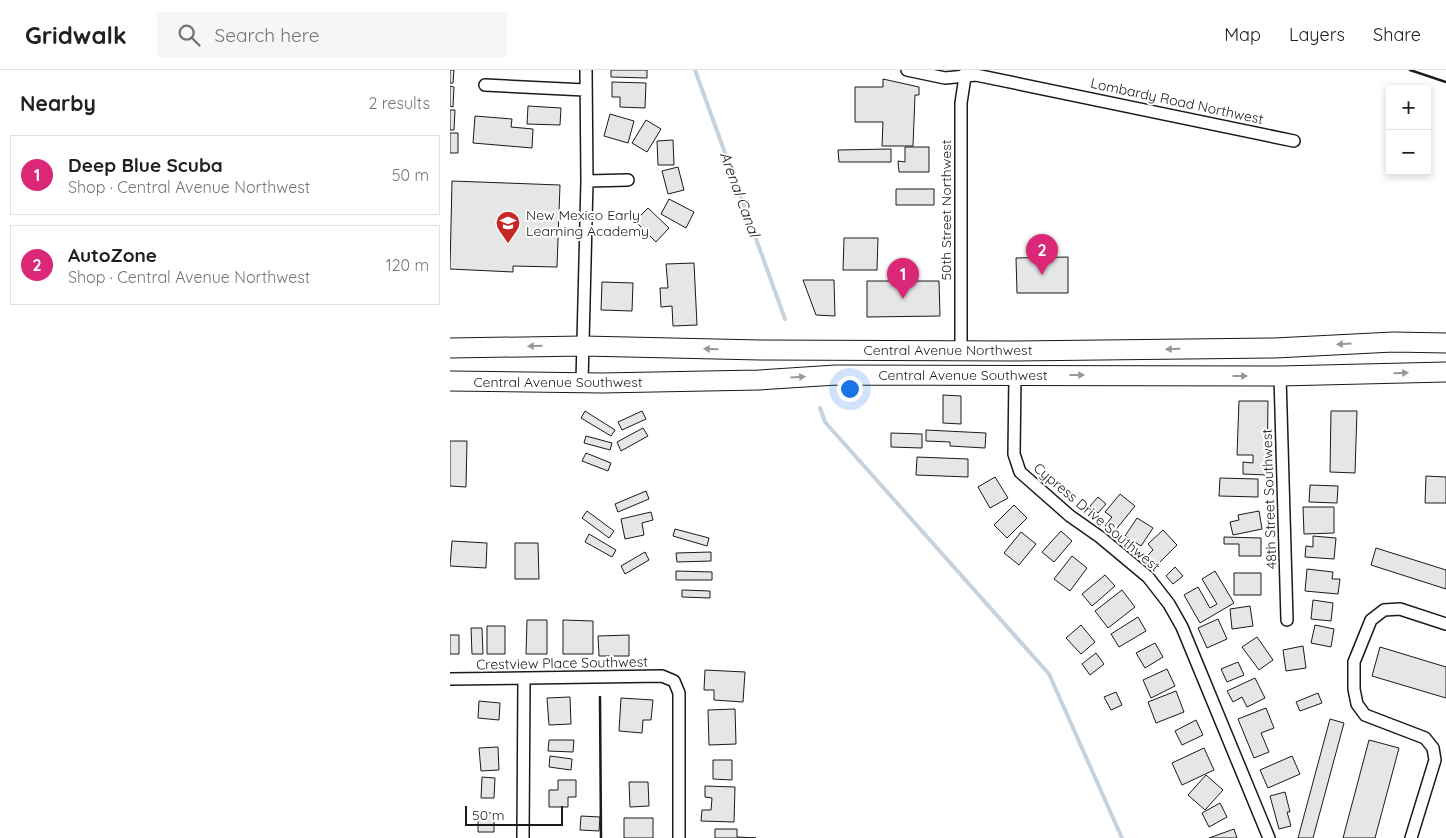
<!DOCTYPE html>
<html lang="en">
<head>
<meta charset="utf-8">
<style>
	body { margin:0; font-family:Quicksand,sans-serif; background:#f6f6f6; color:#202124 }
	.controls { position:absolute; right:15px; top:15px; display:grid; overflow:hidden; border-radius:0px; box-shadow:0 2px 8px #0003 }
	.controls button { width:45px; height:45px; display:grid; place-items:center; padding:0; border:0; border-bottom:1px solid #e0e0e0; background:#fff; color:#202124; font:25px sans-serif }
	.scale { position:absolute; left:15px; bottom:12px; width:98px; box-sizing:border-box; padding-left:5px; border:2px solid #1a1a1a; border-top:0; font-size:14px; line-height:18px; white-space:nowrap; color:#1a1a1a; -webkit-text-stroke:4px #fff; paint-order:stroke }
	.you { position:absolute; left:399px; top:318px; width:18px; height:18px; margin:-12px; border:4px solid #fff; border-radius:50%; background:#1a73e8; box-shadow:0 0 0 8px #1a73e833 }
	.badge { display:grid; place-items:center; width:32px; height:32px; border-radius:50%; background:#db2777; color:#fff; font-size:16px; font-weight:700 }
	.pin { position:absolute; translate:-50% -41px; filter:drop-shadow(0 1px 2px #0008) }
	.pin::after { content:''; position:absolute; top:26px; width:18px; height:15px; background:inherit; clip-path:polygon(0 0,100% 0,50% 100%) }
	.list { margin:0; padding:0; list-style:none }
	h2 { display:flex; justify-content:space-between; align-items:center; height:65px; margin:0; padding:0 20px; font-size:21px }
	h2 small { font-size:16px; font-weight:400; color:#757577 }
	.list li { display:grid; grid-template-columns:32px 1fr auto; gap:15px; align-items:center; box-sizing:border-box; height:80px; margin:0 10px 10px; padding:0 10px; border:1px solid #e0e0e0; border-radius:0px }
	.list b { display:block; font-size:19px; white-space:nowrap }
	.list p { margin:0; font-size:16px; white-space:nowrap; color:#757577 }
	.list em { font-size:16px; font-style:normal; color:#757577 }
	.icon { flex:none; width:28px; height:28px; fill:none; stroke:currentColor; stroke-width:2; stroke-linecap:round; stroke-linejoin:round }
	.map { position:relative; flex:none; width:996px; height:768px; overflow:hidden }
	header { display:flex; align-items:center; gap:30px; box-sizing:border-box; height:70px; padding:0 25px; background:#fff; border-bottom:1px solid #e0e0e0 }
	header strong { font-size:24px }
	nav { display:flex; gap:28px; margin-inline-start:auto; font-size:18px }
	.search { width:350px; height:45px; background:#f6f6f6; display:flex; align-items:center; gap:12px; box-sizing:border-box; padding:0 18px; border-radius:0px; color:#757577; font-size:19px }
	main { display:flex }
	aside { flex:1; background:#fff }
	.map>svg:first-child { display:block }
	.lines { fill:none; stroke-linecap:round; stroke-linejoin:round }
	.stream { stroke:#c6d2dc; stroke-width:4 }
	.building { fill:#e6e6e6; stroke:#1a1a1a }
	.street-casing { stroke:#1a1a1a; stroke-width:14 }
	.primary-casing { stroke:#1a1a1a; stroke-width:21 }
	.street { stroke:#fff; stroke-width:11 }
	.primary { stroke:#fff; stroke-width:19 }
	.wall { stroke:#1a1a1a; stroke-width:2.5 }
	.oneway { fill:#989898 }
	.labels { text-anchor:middle; dominant-baseline:central; stroke-width:4; stroke-linejoin:round; paint-order:stroke }
	.street-label { font-size:14px; fill:#1a1a1a; stroke:#fff }
	.poi-label { font-size:14px; fill:#1a1a1a; stroke:#fff; text-anchor:start }
	.water-label { font-size:15px; font-style:italic; fill:#1a1a1a; stroke:#fff }
</style>
</head>
<body>
<header>
<strong>Gridwalk</strong>
<div class="search"><svg class="icon" aria-label="search" viewBox="0 0 24 24"><circle cx="10" cy="10" r="6"/><path d="M15 15l6 6"/></svg>Search here</div>
<nav><a>Map</a><a>Layers</a><a>Share</a></nav>
</header>
<main>
<aside>
<h2>Nearby<small>2 results</small></h2>
<ul class="list">
<li><span class="badge">1</span><div><b>Deep Blue Scuba</b><p>Shop · Central Avenue Northwest</p></div><em>50 m</em></li>
<li><span class="badge">2</span><div><b>AutoZone</b><p>Shop · Central Avenue Northwest</p></div><em>120 m</em></li>
</ul>
</aside>
<div class="map">
<svg width="996" height="768" viewBox="0 0 996 768">
	<rect width="100%" height="100%" fill="#fff"/>
	<g class="lines">
		<!-- stream -->
		<path class="stream" d="M 245,0 L 335,249
			M 370,338 L 375,352 L 599,604 L 672,768"/>
	</g>
	<!-- building -->
	<path class="building" d="M 0,0 L 4,0 L 3,13 L 0,13 Z
		M 161,0 L 197,0 L 197,8 L 161,7 Z
		M 433,9 L 469,17 L 469,25 L 465,25 L 463,76 L 432,76 L 433,52 L 405,52 L 405,17 L 433,17 Z
		M 162,12 L 196,13 L 195,38 L 170,37 L 170,27 L 162,27 Z
		M 0,16 L 4,17 L 3,37 L 0,36 Z
		M 78,36 L 111,38 L 110,55 L 77,54 Z
		M 0,40 L 5,40 L 4,60 L 0,60 Z
		M 160,44 L 184,51 L 178,73 L 154,66 Z
		M 25,46 L 62,49 L 61,57 L 83,59 L 82,78 L 23,73 Z
		M 196,50 L 211,59 L 197,82 L 182,73 Z
		M 0,63 L 8,63 L 8,83 L 0,83 Z
		M 223,70 L 224,95 L 208,95 L 207,71 Z
		M 455,77 L 479,77 L 479,102 L 449,102 L 448,91 L 455,92 Z
		M 441,79 L 441,92 L 389,92 L 388,80 Z
		M 228,97 L 234,120 L 218,124 L 212,101 Z
		M 2,111 L 110,115 L 107,197 L 63,196 L 63,202 L 0,199 Z
		M 446,119 L 484,119 L 484,135 L 446,135 Z
		M 219,129 L 244,142 L 236,158 L 211,144 Z
		M 198,138 L 219,158 L 206,172 L 185,151 Z
		M 394,168 L 428,168 L 427,200 L 393,200 Z
		M 618,187 L 618,223 L 567,223 L 566,188 Z
		M 244,193 L 247,255 L 223,256 L 222,236 L 211,237 L 210,218 L 218,218 L 216,194 Z
		M 353,210 L 384,210 L 385,246 L 366,245 Z
		M 417,211 L 489,211 L 490,246 L 417,247 Z
		M 152,212 L 183,213 L 182,241 L 151,240 Z
		M 493,325 L 511,326 L 511,354 L 493,353 Z
		M 789,331 L 818,331 L 817,405 L 793,404 L 793,392 L 803,393 L 803,385 L 787,385 Z
		M 135,341 L 165,360 L 161,366 L 131,348 Z
		M 192,341 L 196,349 L 172,360 L 168,352 Z
		M 881,341 L 907,341 L 905,403 L 880,402 Z
		M 193,358 L 198,366 L 171,381 L 167,372 Z
		M 476,360 L 536,363 L 535,378 L 500,376 L 500,372 L 476,371 Z
		M 441,363 L 472,364 L 472,378 L 441,377 Z
		M 136,366 L 162,373 L 160,380 L 134,373 Z
		M 0,371 L 17,371 L 16,417 L 0,416 Z
		M 136,383 L 161,393 L 158,401 L 132,391 Z
		M 467,387 L 518,389 L 518,407 L 466,405 Z
		M 976,406 L 996,407 L 996,433 L 975,433 Z
		M 545,407 L 558,428 L 540,438 L 528,417 Z
		M 770,408 L 808,409 L 808,427 L 769,426 Z
		M 860,415 L 888,416 L 887,433 L 859,432 Z
		M 196,421 L 199,429 L 168,442 L 165,434 Z
		M 670,424 L 685,436 L 664,462 L 655,456 L 662,447 L 655,442 Z
		M 648,427 L 656,434 L 648,443 L 640,436 Z
		M 564,435 L 577,448 L 557,468 L 544,455 Z
		M 853,437 L 884,437 L 884,463 L 854,464 Z
		M 137,441 L 164,461 L 159,468 L 132,448 Z
		M 809,441 L 812,459 L 783,465 L 780,452 L 789,450 L 788,445 Z
		M 201,442 L 203,450 L 192,453 L 194,465 L 175,469 L 171,449 Z
		M 687,448 L 703,458 L 691,476 L 675,466 Z
		M 225,459 L 259,468 L 257,476 L 223,466 Z
		M 713,460 L 727,475 L 707,495 L 697,486 L 703,480 L 698,474 Z
		M 611,461 L 622,471 L 604,492 L 592,482 Z
		M 571,462 L 586,474 L 569,495 L 554,483 Z
		M 139,464 L 166,480 L 162,487 L 135,472 Z
		M 863,466 L 886,468 L 884,489 L 855,487 L 856,476 L 863,477 Z
		M 774,467 L 811,468 L 811,486 L 789,486 L 789,474 L 774,474 Z
		M 2,471 L 37,473 L 36,498 L 0,496 Z
		M 65,473 L 88,473 L 89,509 L 65,509 Z
		M 926,478 L 996,500 L 996,519 L 921,495 Z
		M 195,482 L 199,490 L 175,504 L 171,496 Z
		M 261,482 L 261,491 L 227,492 L 226,483 Z
		M 622,486 L 637,498 L 620,521 L 604,509 Z
		M 725,497 L 733,506 L 723,514 L 716,506 Z
		M 857,499 L 883,502 L 882,509 L 890,509 L 888,524 L 855,521 Z
		M 226,501 L 262,502 L 262,510 L 226,510 Z
		M 765,501 L 784,533 L 750,553 L 734,525 L 748,517 L 760,538 L 767,534 L 752,509 Z
		M 784,503 L 811,503 L 811,525 L 784,525 Z
		M 655,505 L 665,516 L 642,536 L 632,524 Z
		M 232,520 L 260,521 L 260,528 L 232,527 Z
		M 672,520 L 685,537 L 658,558 L 645,541 Z
		M 863,530 L 883,533 L 881,551 L 861,549 Z
		M 800,536 L 803,556 L 782,559 L 780,539 Z
		M 688,547 L 696,561 L 669,577 L 661,564 Z
		M 768,549 L 777,569 L 757,578 L 748,558 Z
		M 77,550 L 97,550 L 97,584 L 76,584 Z
		M 113,550 L 143,551 L 143,584 L 113,584 Z
		M 631,555 L 645,572 L 631,584 L 616,568 Z
		M 865,555 L 884,559 L 881,577 L 861,573 Z
		M 37,556 L 55,556 L 55,584 L 37,584 Z
		M 21,558 L 32,558 L 33,584 L 22,584 Z
		M 0,565 L 9,565 L 9,584 L 0,584 Z
		M 179,565 L 179,586 L 149,586 L 148,566 Z
		M 807,567 L 823,590 L 809,600 L 792,577 Z
		M 705,573 L 713,587 L 695,598 L 686,583 Z
		M 853,576 L 856,598 L 836,601 L 833,580 Z
		M 930,577 L 996,597 L 996,628 L 922,606 Z
		M 646,583 L 654,594 L 640,605 L 632,594 Z
		M 788,592 L 794,605 L 777,612 L 771,599 Z
		M 717,599 L 725,616 L 701,628 L 693,610 Z
		M 255,600 L 295,602 L 293,632 L 264,630 L 264,620 L 254,620 Z
		M 805,608 L 815,628 L 797,637 L 792,627 L 783,632 L 777,621 Z
		M 726,621 L 734,642 L 706,653 L 698,632 Z
		M 666,622 L 672,635 L 661,640 L 654,627 Z
		M 868,623 L 872,633 L 850,641 L 846,632 Z
		M 120,627 L 121,654 L 99,655 L 97,628 Z
		M 171,628 L 203,630 L 201,650 L 193,650 L 192,663 L 169,661 Z
		M 29,631 L 50,633 L 49,650 L 28,648 Z
		M 816,638 L 824,658 L 811,663 L 819,682 L 804,688 L 788,649 Z
		M 285,639 L 286,674 L 259,675 L 258,640 Z
		M 880,649 L 894,653 L 863,768 L 848,768 Z
		M 746,650 L 753,665 L 732,675 L 725,661 Z
		M 99,670 L 124,670 L 123,682 L 98,681 Z
		M 919,670 L 949,678 L 925,768 L 893,768 Z
		M 48,677 L 49,700 L 31,701 L 29,678 Z
		M 754,678 L 764,700 L 732,715 L 722,693 Z
		M 100,686 L 122,689 L 121,700 L 99,697 Z
		M 842,686 L 850,704 L 818,718 L 810,700 Z
		M 263,690 L 282,690 L 282,710 L 263,709 Z
		M 756,705 L 773,720 L 755,740 L 738,725 Z
		M 32,707 L 45,708 L 44,728 L 31,728 Z
		M 108,710 L 126,710 L 126,727 L 118,727 L 118,737 L 99,737 L 99,720 L 108,720 Z
		M 179,712 L 198,712 L 199,736 L 180,737 Z
		M 255,716 L 285,717 L 284,752 L 251,751 L 252,740 L 261,740 L 262,728 L 255,727 Z
		M 835,722 L 840,742 L 837,742 L 841,756 L 829,759 L 820,726 Z
		M 770,733 L 777,747 L 759,757 L 752,743 Z
		M 28,743 L 44,743 L 44,762 L 28,762 Z
		M 131,746 L 150,747 L 149,761 L 130,760 Z
		M 174,748 L 203,748 L 203,768 L 174,768 Z
		M 265,759 L 287,759 L 287,767 L 306,768 L 265,768 Z
		M 784,759 L 787,768 L 759,768 Z"/>
	<g class="lines">
		<defs>
			<path id="street" d="M 457,0 L 495,8 L 526,5 L 844,71
				M 35,15 L 135,20
				M 137,111 L 178,110
				M 511,280 L 511,33 L 516,0
				M 565,305 L 564,384 L 570,402 L 620,446 L 650,467 L 698,507 L 719,534 L 732,557 L 819,768
				M 830,306 L 837,550
				M 132,312 L 137,111 L 136,0
				M 0,609 L 212,606 L 224,611 L 229,623 L 229,768
				M 73,768 L 74,609
				M 961,768 L 985,690 L 983,678 L 975,668 L 915,645 L 907,634 L 904,619 L 904,592 L 921,550 L 934,540 L 950,539 L 996,554"/>
			<path id="primary" d="M 0,278 L 133,276 L 310,280 L 565,281 L 825,278 L 943,272 L 996,273
				M 0,311 L 152,313 L 309,310 L 386,305 L 830,306 L 996,302"/>
		</defs>
		<!-- street casing -->
		<use href="#street" class="street-casing"/>
		<!-- primary casing -->
		<use href="#primary" class="primary-casing"/>
		<!-- street -->
		<use href="#street" class="street"/>
		<!-- primary -->
		<use href="#primary" class="primary"/>
		<!-- wall -->
		<path class="wall" d="M 960,0 L 996,12
			M 150,627 L 151,768"/>
	</g>
	<!-- one-way arrows -->
	<defs><path id="oneway-solid" d="M-6-.8H1V-3.2L6.5 0L1 3.2V.8H-6Z" transform="scale(1.25)"/></defs>
	<g class="oneway">
		<use href="#oneway-solid" transform="translate(894 274) rotate(177)"/>
		<use href="#oneway-solid" transform="translate(85 276) rotate(179)"/>
		<use href="#oneway-solid" transform="translate(261 279) rotate(-179)"/>
		<use href="#oneway-solid" transform="translate(723 279) rotate(179)"/>
		<use href="#oneway-solid" transform="translate(951 303) rotate(-2)"/>
		<use href="#oneway-solid" transform="translate(627 305)"/>
		<use href="#oneway-solid" transform="translate(790 306)"/>
		<use href="#oneway-solid" transform="translate(348 307) rotate(-4)"/>
	</g>
	<!-- icons -->
	<defs>
		<symbol id="school-pin" viewBox="-11 -11 22 30"><path d="M0 17L-7.5 6A9.5 9.5 0 1 1 7.5 6Z" fill="#c62828" stroke="#fff"/><path d="M0-5L7-2L0 1L-7-2ZM-4 1L0 2.5L4 1V4Q0 6-4 4Z" fill="#fff"/></symbol>
	</defs>
	<g fill-rule="evenodd">
		<use href="#school-pin" x="44" y="139" width="28" height="38"/>
	</g>
	<g class="labels">
		<!-- street labels -->
		<g class="street-label">
			<text transform="translate(727 31) rotate(12)">Lombardy Road Northwest</text>
			<text transform="translate(496 140) rotate(-90)">50th Street Northwest</text>
			<text x="498" y="280">Central Avenue Northwest</text>
			<text x="513" y="305">Central Avenue Southwest</text>
			<text x="108" y="312">Central Avenue Southwest</text>
			<text transform="translate(819 429) rotate(-92)">48th Street Southwest</text>
			<text transform="translate(647 447) rotate(40)">Cypress Drive Southwest</text>
			<text transform="translate(112 593) rotate(-1)">Crestview Place Southwest</text>
		</g>
		<!-- poi labels -->
		<g class="poi-label">
			<text x="76" y="145">New Mexico Early<tspan x="76" dy="16">Learning Academy</tspan></text>
		</g>
		<!-- water labels -->
		<g class="water-label">
			<text transform="translate(290 124) rotate(70)">Arenal Canal</text>
		</g>
	</g>
</svg>
<div class="controls">
<button>+</button>
<button>−</button>
</div>
<div class="scale">50 m</div>
<div class="you"></div>
<div class="pin badge" style="left:453px;top:229px">1</div>
<div class="pin badge" style="left:592px;top:205px">2</div>
</div>
</main>
</body>
</html>
